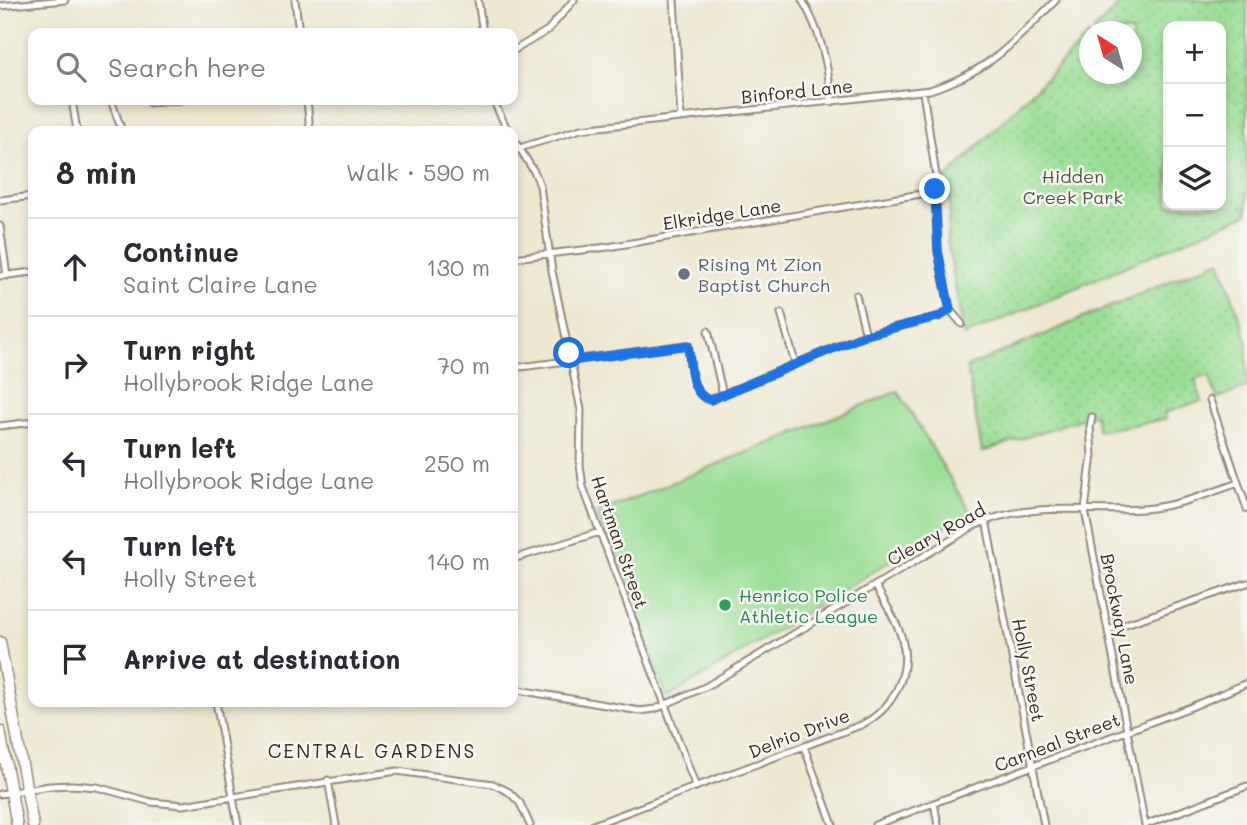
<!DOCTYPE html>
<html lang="en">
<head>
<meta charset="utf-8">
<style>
	body { margin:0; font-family:Mali,sans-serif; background:#f2f2f3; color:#2b2b33 }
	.controls { position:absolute; right:21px; top:21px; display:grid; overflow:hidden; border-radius:14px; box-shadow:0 4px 10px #0003 }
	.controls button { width:63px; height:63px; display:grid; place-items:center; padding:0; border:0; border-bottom:2px solid #e1e1e2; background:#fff; color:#2b2b33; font:35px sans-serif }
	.compass { position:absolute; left:1079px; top:21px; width:63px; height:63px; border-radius:50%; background:#fff; box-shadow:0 4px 10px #0003; rotate:323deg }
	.stop { position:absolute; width:21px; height:21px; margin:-16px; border:5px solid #1a73e8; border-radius:50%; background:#fff }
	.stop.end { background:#1a73e8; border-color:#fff; box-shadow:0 2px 7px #0008 }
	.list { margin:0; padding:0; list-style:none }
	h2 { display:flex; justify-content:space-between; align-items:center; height:91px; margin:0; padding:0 28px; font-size:30px }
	h2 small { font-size:23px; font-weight:400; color:#7c7c81 }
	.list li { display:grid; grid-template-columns:46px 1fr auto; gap:21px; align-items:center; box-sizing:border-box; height:98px; padding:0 28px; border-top:2px solid #e1e1e2 }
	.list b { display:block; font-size:26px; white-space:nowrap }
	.list p { margin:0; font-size:23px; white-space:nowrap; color:#7c7c81 }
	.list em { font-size:23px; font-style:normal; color:#7c7c81 }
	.icon { flex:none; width:38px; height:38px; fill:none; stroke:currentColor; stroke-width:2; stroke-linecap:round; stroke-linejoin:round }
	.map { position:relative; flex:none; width:1247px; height:825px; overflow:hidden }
	.search { position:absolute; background:#fff; box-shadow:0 4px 10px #0003; left:28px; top:28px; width:490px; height:77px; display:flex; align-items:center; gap:18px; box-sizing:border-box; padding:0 24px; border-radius:14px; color:#7c7c81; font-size:26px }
	.panel { position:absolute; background:#fff; box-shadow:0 4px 10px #0003; left:28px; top:126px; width:490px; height:581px; border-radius:14px }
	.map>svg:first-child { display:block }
	.grass { fill:url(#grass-dots); stroke:#6a845a; stroke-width:2; fill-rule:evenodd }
	.pitch { fill:#9ade95; stroke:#6a845a; stroke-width:2 }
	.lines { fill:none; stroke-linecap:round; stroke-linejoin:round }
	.street-casing { stroke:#948978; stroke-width:9 }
	.highway-casing { stroke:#948978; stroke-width:13 }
	.street { stroke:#fff; stroke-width:5 }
	.highway { stroke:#fff; stroke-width:10 }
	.route { stroke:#1a73e8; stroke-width:9 }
	.worship-dot { fill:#6b7280; stroke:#f6f6f2; stroke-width:2.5 }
	.leisure-dot { fill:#2e9e5b; stroke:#f6f6f2; stroke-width:2.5 }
	.labels { text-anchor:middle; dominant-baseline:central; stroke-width:5; stroke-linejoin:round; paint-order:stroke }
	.street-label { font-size:18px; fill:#3b2a1e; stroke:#f6f6f2 }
	.park-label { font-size:18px; fill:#53573c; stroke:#f6f6f2 }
	.worship-label { font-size:18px; fill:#5b616d; stroke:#f6f6f2; text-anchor:start }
	.leisure-label { font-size:18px; fill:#27864d; stroke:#f6f6f2; text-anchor:start }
	.neighbourhood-label { font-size:19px; letter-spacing:2px; fill:#3b2a1e; stroke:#f6f6f2 }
</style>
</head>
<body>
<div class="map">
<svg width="1247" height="825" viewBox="0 0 1247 825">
	<defs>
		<pattern id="grass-dots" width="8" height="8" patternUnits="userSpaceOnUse" patternTransform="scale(1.75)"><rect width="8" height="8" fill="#9ade95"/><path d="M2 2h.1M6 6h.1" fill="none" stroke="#86bf80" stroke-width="1.8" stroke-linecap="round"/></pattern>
	</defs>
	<rect width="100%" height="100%" fill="#f6f6f2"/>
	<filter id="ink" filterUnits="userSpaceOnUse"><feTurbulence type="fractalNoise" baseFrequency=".0143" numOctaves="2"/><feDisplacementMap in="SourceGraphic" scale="14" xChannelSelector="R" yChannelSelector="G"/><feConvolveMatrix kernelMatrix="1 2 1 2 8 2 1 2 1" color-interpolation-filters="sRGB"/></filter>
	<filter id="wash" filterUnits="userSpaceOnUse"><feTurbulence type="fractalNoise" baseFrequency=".00686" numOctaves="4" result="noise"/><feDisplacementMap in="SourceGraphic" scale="28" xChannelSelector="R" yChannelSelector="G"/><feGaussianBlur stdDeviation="1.57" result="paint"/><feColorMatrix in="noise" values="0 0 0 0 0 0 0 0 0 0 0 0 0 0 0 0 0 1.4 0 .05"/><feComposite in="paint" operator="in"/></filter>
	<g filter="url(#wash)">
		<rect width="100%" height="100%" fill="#eee8d1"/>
		<!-- grass -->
		<path class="grass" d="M 1124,0 L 1247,0 L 1247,214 L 964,336 L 947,240 L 950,203 L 946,178 L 1089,35 L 1090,74 L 1132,74 L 1132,32 L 1093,31 ZM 1168,26 L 1221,26 L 1221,205 L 1168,205 Z
			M 1220,260 L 1247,340 L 1247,388 L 1217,398 L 1209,375 L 1195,380 L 1202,401 L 1164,413 L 1166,419 L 1098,431 L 1095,414 L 982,452 L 967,367 Z"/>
		<!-- pitch -->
		<path class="pitch" d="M 898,391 L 970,512 L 667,698 L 597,513 Z"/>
	</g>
	<g filter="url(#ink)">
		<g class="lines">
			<defs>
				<path id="street" d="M 295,0 L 299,33
					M 478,0 L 483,33
					M 674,0 L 681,118
					M 802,0 C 821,31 828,66 832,102
					M 0,6 L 65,0
					M 513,51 L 548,30 L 574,0
					M 923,92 L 937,182 L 935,190 L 938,251 L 950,310 L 962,324
					M 72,100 L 77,131
					M 111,100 L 122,131
					M 307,100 L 310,131
					M 493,100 L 508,131
					M 150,103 L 181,100
					M 513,138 L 535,173 L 540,186 L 552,271 L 581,410 L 580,465 L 583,487 L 696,787
					M 513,150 L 581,129 L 930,90 C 989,72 1014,42 1056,0
					M 0,200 L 33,196
					M 0,226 L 7,276
					M 513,258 L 608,247 L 927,193 L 935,190
					M 0,276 L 33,272
					M 856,295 L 866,335
					M 781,313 L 795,363
					M 708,331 L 723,395
					M 513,368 L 688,345 C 691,364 689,394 710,400 L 862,336 L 941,316 L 950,310
					M 1210,400 L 1247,509
					M 1092,417 L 1090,427 L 1092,455 L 1085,510 L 1145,825
					M 0,426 L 33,422
					M 986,520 L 1044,825
					M 513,559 L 600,532
					M 1108,630 L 1247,583
					M 513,689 L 640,711 L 655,709 L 707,686 L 974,526 C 1028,500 1086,513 1144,509 C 1177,506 1208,494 1238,483
					M 216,702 L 238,825
					M 804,747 L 833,825
					M 328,780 L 336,825
					M 0,794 L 50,786 L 73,785 L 97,787 L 151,802 L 183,805 L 397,771 L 493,784 L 509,792 L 520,803 L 530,825
					M 934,803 L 938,825
					M 593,825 L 861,725 C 892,710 912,674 902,639 C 897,620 884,602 875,585
					M 875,825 L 1191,707 L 1247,683
					M 1145,825 L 1247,786"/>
				<path id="highway" d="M 0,642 L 33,825
					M 0,731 L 17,825"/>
			</defs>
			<!-- street casing -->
			<use href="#street" class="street-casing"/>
			<!-- highway casing -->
			<use href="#highway" class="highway-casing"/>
			<!-- street -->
			<use href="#street" class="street"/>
			<!-- highway -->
			<use href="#highway" class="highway"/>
		</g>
	</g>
	<g class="lines" filter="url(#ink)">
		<!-- route -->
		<path class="route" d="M 569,353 L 571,361 L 688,345 C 691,364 689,394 710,400 L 866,335 L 940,316 L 950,310 L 938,251 L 935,189"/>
	</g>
	<!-- markers -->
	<circle class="worship-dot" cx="684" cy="274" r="7"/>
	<circle class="leisure-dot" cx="725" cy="605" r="7"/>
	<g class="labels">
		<!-- street labels -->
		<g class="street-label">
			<text transform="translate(797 91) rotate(-6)">Binford Lane</text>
			<text transform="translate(722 214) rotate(-9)">Elkridge Lane</text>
			<text transform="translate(936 534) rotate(-29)">Cleary Road</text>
			<text transform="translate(620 542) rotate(71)">Hartman Street</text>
			<text transform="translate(1120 619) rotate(79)">Brockway Lane</text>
			<text transform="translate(1029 670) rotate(79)">Holly Street</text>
			<text transform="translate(799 733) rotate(-21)">Delrio Drive</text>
			<text transform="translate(1057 742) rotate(-21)">Carneal Street</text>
		</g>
		<!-- park labels -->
		<g class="park-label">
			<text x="1073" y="176">Hidden<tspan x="1073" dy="21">Creek Park</tspan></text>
		</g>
		<!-- worship labels -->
		<g class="worship-label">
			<text x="698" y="264">Rising Mt Zion<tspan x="698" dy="21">Baptist Church</tspan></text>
		</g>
		<!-- leisure labels -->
		<g class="leisure-label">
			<text x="739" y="595">Henrico Police<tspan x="739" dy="21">Athletic League</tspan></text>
		</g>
		<!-- neighbourhood labels -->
		<g class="neighbourhood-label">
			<text x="372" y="750">CENTRAL GARDENS</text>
		</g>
	</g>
</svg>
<div class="controls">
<button>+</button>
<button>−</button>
<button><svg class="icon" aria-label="layers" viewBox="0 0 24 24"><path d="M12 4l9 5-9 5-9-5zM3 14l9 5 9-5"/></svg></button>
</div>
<svg class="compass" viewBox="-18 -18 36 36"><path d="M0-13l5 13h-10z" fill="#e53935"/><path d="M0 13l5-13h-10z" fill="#7c7c81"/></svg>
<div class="stop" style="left:569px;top:353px"></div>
<div class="stop end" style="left:935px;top:189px"></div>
<div class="search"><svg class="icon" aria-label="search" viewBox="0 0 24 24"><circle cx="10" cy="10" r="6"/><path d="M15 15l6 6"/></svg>Search here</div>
<section class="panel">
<h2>8 min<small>Walk · 590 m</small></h2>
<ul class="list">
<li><svg class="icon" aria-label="ahead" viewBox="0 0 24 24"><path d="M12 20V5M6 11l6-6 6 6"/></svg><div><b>Continue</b><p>Saint Claire Lane</p></div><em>130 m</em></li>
<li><svg class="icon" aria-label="right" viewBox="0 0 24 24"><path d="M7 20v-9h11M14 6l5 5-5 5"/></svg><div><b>Turn right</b><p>Hollybrook Ridge Lane</p></div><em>70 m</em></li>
<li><svg class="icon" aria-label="left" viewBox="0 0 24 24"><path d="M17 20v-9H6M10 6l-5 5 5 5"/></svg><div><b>Turn left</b><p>Hollybrook Ridge Lane</p></div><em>250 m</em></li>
<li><svg class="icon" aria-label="left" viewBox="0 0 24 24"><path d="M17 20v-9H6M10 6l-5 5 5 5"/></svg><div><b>Turn left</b><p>Holly Street</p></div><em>140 m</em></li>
<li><svg class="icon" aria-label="arrive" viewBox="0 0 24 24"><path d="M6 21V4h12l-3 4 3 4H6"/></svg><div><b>Arrive at destination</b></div></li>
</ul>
</section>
</div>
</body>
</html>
